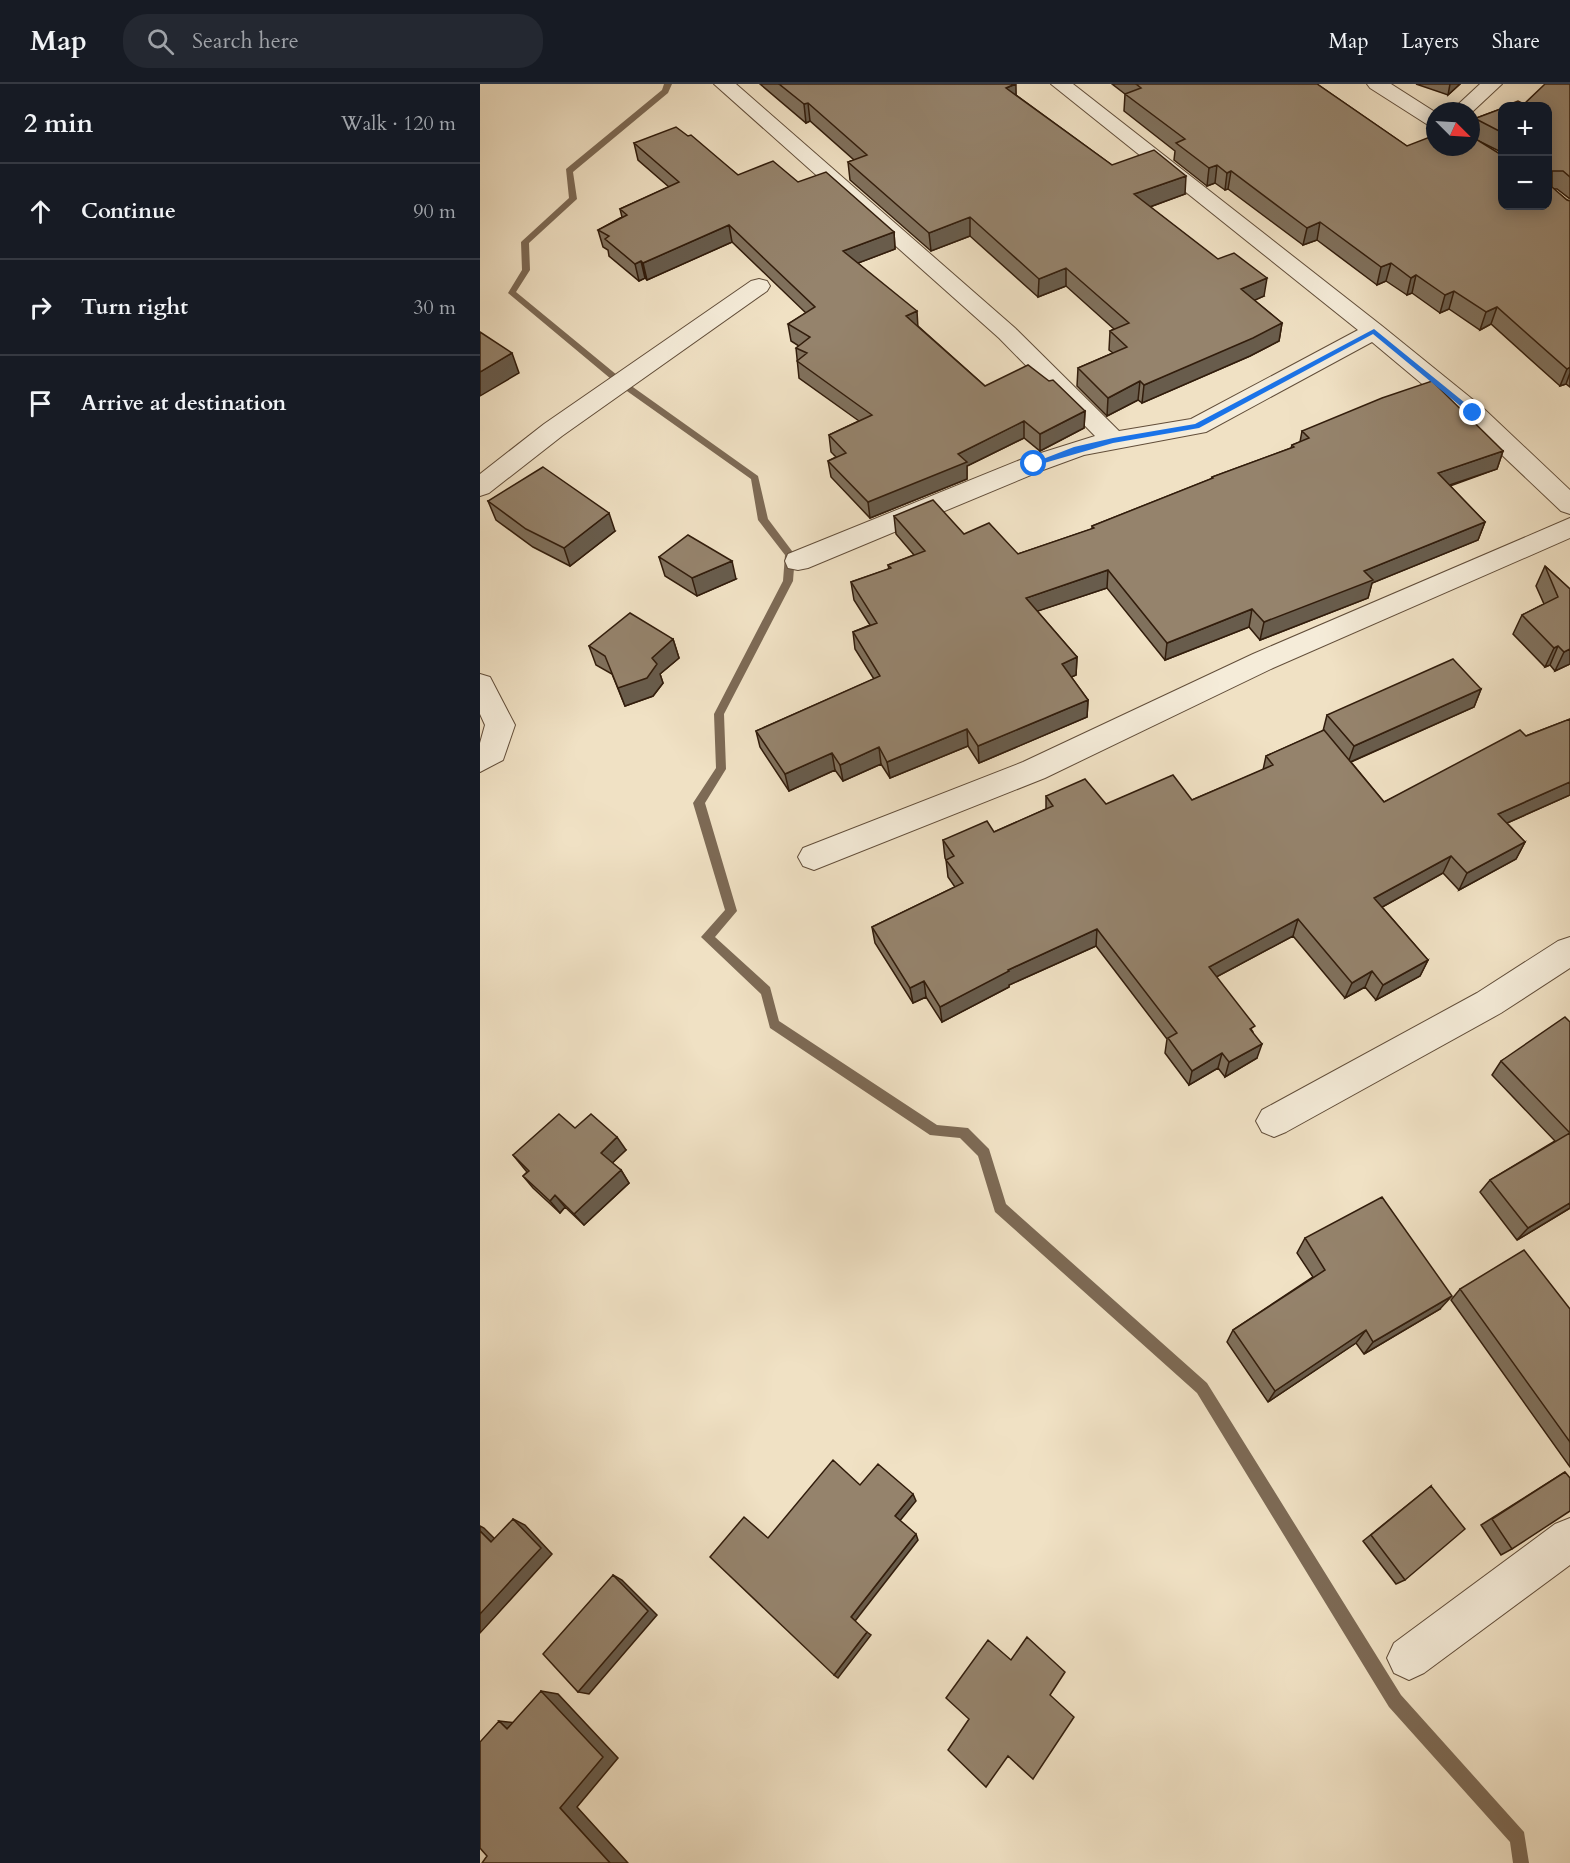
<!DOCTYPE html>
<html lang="en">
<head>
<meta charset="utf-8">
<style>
	body { margin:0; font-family:Cardo,serif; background:#242831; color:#f1f3f6 }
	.controls { position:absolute; right:18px; top:18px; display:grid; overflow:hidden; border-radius:12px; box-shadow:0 3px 15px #0003 }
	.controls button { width:54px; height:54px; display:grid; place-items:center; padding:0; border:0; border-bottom:2px solid #363941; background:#171b24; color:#f1f3f6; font:30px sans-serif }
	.compass { position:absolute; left:946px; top:18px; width:54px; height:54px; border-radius:50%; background:#171b24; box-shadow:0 3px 15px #0003; rotate:114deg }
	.stop { position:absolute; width:18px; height:18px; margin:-14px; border:4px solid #1a73e8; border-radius:50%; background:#fff }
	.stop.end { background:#1a73e8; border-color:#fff; box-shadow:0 2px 6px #0008 }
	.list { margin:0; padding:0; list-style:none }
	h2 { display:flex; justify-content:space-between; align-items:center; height:78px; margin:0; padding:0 24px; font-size:26px }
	h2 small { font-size:20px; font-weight:400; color:#9ea1a6 }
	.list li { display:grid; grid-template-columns:39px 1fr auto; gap:18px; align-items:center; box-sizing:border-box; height:96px; padding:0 24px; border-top:2px solid #363941 }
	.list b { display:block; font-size:22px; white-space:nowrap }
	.list em { font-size:20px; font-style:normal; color:#9ea1a6 }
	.icon { flex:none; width:33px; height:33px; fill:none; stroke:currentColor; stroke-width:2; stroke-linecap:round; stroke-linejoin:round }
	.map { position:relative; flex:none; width:1090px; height:1779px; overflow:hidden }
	header { display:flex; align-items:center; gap:36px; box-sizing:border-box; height:84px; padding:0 30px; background:#171b24; border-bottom:2px solid #363941 }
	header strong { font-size:28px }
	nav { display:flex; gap:33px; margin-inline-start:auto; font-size:21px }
	.search { width:420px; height:54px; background:#242831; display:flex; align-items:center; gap:15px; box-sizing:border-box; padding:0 21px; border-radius:24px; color:#9ea1a6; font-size:22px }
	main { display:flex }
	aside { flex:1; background:#171b24 }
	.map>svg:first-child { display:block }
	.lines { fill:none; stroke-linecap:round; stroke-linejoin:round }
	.stream { fill:#7d6a55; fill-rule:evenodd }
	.minor-casing { stroke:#624e3a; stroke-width:2 }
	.minor { fill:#f5ecd9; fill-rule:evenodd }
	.wall { fill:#80715d; stroke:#321d0c; stroke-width:1.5 }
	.shaded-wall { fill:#685c4c; stroke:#321d0c; stroke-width:1.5 }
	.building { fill:#95836c; stroke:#321d0c; stroke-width:1.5 }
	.route { fill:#1a73e8 }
</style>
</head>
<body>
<header>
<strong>Map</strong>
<div class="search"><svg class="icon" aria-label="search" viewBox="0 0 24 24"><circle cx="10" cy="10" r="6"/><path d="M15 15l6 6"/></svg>Search here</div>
<nav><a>Map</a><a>Layers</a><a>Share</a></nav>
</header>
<main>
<aside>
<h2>2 min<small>Walk · 120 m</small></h2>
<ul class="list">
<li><svg class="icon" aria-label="ahead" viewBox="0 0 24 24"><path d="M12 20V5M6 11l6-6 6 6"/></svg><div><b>Continue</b></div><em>90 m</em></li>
<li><svg class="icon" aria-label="right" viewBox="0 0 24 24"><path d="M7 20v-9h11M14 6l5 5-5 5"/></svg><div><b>Turn right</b></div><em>30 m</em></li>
<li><svg class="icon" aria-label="arrive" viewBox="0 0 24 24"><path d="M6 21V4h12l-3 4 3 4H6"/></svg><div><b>Arrive at destination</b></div></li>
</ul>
</aside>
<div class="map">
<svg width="1090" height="1779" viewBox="0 0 1090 1779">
	<rect width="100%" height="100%" fill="#f0e1c4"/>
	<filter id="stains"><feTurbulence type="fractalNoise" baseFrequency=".00333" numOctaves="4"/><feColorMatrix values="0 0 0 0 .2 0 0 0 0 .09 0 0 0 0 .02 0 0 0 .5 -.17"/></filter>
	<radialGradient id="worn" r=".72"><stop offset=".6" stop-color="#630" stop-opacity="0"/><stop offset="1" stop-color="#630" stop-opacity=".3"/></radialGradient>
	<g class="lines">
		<!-- stream -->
		<path class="stream" d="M 184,0 L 192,0 L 188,9 L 93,88 L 97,115 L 49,159 L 50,186 L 36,208 L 143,296 L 278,392 L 288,435 L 315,471 L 313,497 L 244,630 L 246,685 L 225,719 L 257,827 L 235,853 L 290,903 L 299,937 L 457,1041 L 488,1044 L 509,1065 L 526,1120 L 727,1299 L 921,1611 L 1044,1748 L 1049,1779 L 1033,1779 L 1030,1758 L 909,1623 L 717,1309 L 515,1128 L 498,1072 L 480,1054 L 450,1051 L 290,944 L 281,910 L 221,853 L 245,826 L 213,719 L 236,684 L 234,630 L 303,497 L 305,471 L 278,436 L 271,395 L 137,300 L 28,209 L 42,186 L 41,158 L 89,114 L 86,85 L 182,6 Z"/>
		<defs>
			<path id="minor" d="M 234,0 L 256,0 L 535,244 L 639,347 L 711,335 L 878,246 L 571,0 L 593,0 L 902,242 L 1002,323 L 1090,406 L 1090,430 L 1081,427 L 984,335 L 892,258 L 726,348 L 604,371 L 563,386 L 328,484 L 318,486 L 308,484 L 305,477 L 308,470 L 545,374 L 615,352 L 519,254 Z
				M 887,0 L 911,0 L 955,28 L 955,43 L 948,41 L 890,4 Z
				M 1000,0 L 1022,0 L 991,29 L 991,27 L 971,27 Z
				M 279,195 L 287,197 L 290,202 L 287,207 L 82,352 L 9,409 L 0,412 L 0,390 L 64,340 L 271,197 Z
				M 1090,434 L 1090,454 L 793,584 L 565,694 L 334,786 L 323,782 L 318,773 L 323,764 L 543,678 L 773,570 Z
				M 0,590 L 10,593 L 35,641 L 23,676 L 0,688 L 0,659 L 5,641 L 0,630 Z
				M 1090,853 L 1090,884 L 1021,929 L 806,1048 L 794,1053 L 782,1048 L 776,1037 L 782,1026 L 997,909 L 1078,857 Z
				M 1090,1434 L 1090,1481 L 944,1589 L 929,1596 L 914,1589 L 907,1574 L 914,1559 L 1075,1440 Z"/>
		</defs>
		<!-- minor casing -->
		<use href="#minor" class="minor-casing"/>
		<!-- minor -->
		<use href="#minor" class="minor"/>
	</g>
	<!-- wall -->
	<path class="wall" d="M 280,0 L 535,0 L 536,11 L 632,81 L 705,110 L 670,123 L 784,212 L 774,216 L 802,239 L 799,257 L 770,272 L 662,319 L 658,316 L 627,332 L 597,302 L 598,284 L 633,269 L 629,266 L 630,247 L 634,245 L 586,202 L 558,213 L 490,152 L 451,167 L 370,96 L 368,78 L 374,76 L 330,37 L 326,39 Z
		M 632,0 L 837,0 L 927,62 L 991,63 L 991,36 L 1023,24 L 1023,69 L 999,57 L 1023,122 L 1044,20 L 1090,0 L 1090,115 L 1077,105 L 1073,105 L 1087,116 L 1090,117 L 1090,303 L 1086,300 L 1080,302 L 1011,240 L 1000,246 L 969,225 L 960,229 L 932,209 L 927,211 L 906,197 L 897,201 L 837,156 L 823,161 L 748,105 L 745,106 L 735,99 L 727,102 L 694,76 L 695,67 L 644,27 L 645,10 Z
		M 936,0 L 980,0 L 968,11 Z
		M 208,52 L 258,91 L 318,98 L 414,148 L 415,165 L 378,179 L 438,242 L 505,302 L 605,327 L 604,344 L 560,367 L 544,354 L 487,382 L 487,395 L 390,434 L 351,393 L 348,377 L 356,373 L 351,368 L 349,351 L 379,337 L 319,294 L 316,264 L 319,262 L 311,257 L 308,240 L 326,229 L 252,158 L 167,196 L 165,194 L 159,197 L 129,172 L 128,166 L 123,163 L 118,146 L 142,133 L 140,125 L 189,103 L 158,76 L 154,59 Z
		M 822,347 L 1023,367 L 1017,385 L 970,402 L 1005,438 L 998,456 L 892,499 L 888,514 L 780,556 L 769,543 L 685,576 L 627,504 L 557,527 L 597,573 L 596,591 L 591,593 L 608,616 L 607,633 L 499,679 L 488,662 L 410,694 L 401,680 L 363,697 L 355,686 L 309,707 L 280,663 L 276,647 L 394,595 L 375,565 L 373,548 L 390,541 L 374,516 L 371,498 L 409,485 L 408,481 L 434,471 L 416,450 L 414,432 L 484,450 L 538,470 L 612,445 L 612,442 L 731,395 L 732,393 L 811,364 L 812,361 L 820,358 Z
		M 8,417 L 135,447 L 90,482 L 53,463 L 16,436 Z
		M 179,473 L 256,495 L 217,512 L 185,492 Z
		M 1065,482 L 1090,505 L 1090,580 L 1075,587 L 1070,581 L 1065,583 L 1033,550 L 1042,531 L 1064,520 L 1056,502 Z
		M 193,555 L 199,574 L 180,590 L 183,599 L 173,612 L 145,622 L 132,590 L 116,581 L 109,562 Z
		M 1001,605 L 994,623 L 871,678 L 904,718 L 1046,652 L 1090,635 L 1090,711 L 1027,739 L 1045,758 L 1036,775 L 979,806 L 963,789 L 902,823 L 948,876 L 940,892 L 896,916 L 885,903 L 865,914 L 813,852 L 736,893 L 773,948 L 777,974 L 745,993 L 738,984 L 709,1001 L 685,969 L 687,955 L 616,862 L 529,901 L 529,903 L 462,938 L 446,913 L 433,919 L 395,859 L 392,843 L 475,803 L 468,793 L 466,776 L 465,774 L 463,756 L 514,748 L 566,725 L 566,712 L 626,720 L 712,716 L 783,686 L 786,672 L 843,647 L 847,631 Z
		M 1090,938 L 1090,1124 L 1037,1156 L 1000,1108 L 1010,1096 L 1075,1057 L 1012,991 L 1021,977 Z
		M 95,1044 L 146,1066 L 132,1079 L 141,1086 L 149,1099 L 104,1141 L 85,1123 L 80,1129 L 53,1104 L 43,1092 L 47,1088 L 33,1071 Z
		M 825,1154 L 960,1225 L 884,1270 L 876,1259 L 788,1318 L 747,1258 L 753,1246 L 833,1193 L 817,1169 Z
		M 980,1205 L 1090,1225 L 1090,1383 L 971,1216 Z
		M 1085,1388 L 1032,1465 L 1021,1471 L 1001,1441 Z
		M 951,1402 L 925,1496 L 916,1500 L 883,1457 Z"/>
	<!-- shaded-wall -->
	<path class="shaded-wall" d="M 536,0 L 536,19 L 526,4 Z
		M 970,0 L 980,0 L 968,11 Z
		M 328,19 L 330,37 L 326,39 L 324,20 Z
		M 996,35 L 992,53 L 991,53 L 994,43 L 994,37 Z
		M 737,81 L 735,99 L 727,102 L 729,84 Z
		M 751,87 L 748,105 L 745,106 L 747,89 Z
		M 706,92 L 705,110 L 653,129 L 654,110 Z
		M 490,133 L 490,152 L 451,167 L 449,149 Z
		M 840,138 L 837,156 L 823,161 L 827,144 Z
		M 249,141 L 252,158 L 167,196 L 163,179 Z
		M 414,148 L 415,165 L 365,184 L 363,167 Z
		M 161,177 L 165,194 L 159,197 L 155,180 Z
		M 911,179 L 906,197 L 897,201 L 901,183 Z
		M 586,184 L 586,202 L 558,213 L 559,195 Z
		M 936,191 L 932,209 L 927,211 L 931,194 Z
		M 787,194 L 784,212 L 758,224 L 761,205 Z
		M 974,207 L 969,225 L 960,229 L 965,211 Z
		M 1017,223 L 1011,240 L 1000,246 L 1006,228 Z
		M 437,227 L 438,244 L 426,232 Z
		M 802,239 L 799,257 L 770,272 L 662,319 L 664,301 Z
		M 32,269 L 39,289 L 0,312 L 0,288 Z
		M 1090,283 L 1090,289 L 1086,300 L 1080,302 L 1087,285 Z
		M 660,297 L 658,316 L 627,332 L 628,314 Z
		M 605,327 L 604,344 L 560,367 L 560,350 Z
		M 544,337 L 544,354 L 487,382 L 487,395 L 390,434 L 388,418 L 478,370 Z
		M 1023,367 L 1017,385 L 952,407 L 958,389 Z
		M 129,429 L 135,447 L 90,482 L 84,464 Z
		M 1005,438 L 998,456 L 892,499 L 888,514 L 780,556 L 784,538 L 884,487 Z
		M 252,477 L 256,495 L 217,512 L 212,494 Z
		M 628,486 L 627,504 L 546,531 L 546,514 Z
		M 772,525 L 769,543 L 685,576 L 687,559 Z
		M 193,555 L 199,574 L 180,590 L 183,599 L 173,612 L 145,622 L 138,604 Z
		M 1078,562 L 1070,581 L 1065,583 L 1074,564 Z
		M 1090,565 L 1090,580 L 1075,587 L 1084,568 Z
		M 597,573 L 596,591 L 582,597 L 582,580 Z
		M 1001,605 L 994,623 L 868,679 L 874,662 Z
		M 608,616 L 607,633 L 499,679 L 498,662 Z
		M 487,645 L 488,662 L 410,694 L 407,678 Z
		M 399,663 L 401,680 L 363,697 L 360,681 Z
		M 352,669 L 355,686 L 309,707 L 305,690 Z
		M 1090,698 L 1090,711 L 1009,747 L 1018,730 Z
		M 1045,758 L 1036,775 L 979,806 L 987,789 Z
		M 971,772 L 963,789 L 888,831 L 894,814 Z
		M 818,835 L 813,852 L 725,899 L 729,883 Z
		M 617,845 L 616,862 L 529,901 L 529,903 L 462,938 L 460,923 L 528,886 Z
		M 948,876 L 940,892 L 896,916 L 903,901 Z
		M 892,887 L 885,903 L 865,914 L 872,899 Z
		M 444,897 L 446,913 L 433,919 L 430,904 Z
		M 782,960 L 777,974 L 745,993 L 749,978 Z
		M 742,969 L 738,984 L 709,1001 L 712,987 Z
		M 137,1053 L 146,1066 L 129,1082 L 121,1069 Z
		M 141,1086 L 149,1099 L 104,1141 L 94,1130 Z
		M 75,1111 L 85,1123 L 80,1129 L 70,1117 Z
		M 1090,1119 L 1090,1124 L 1037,1156 L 1048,1144 Z
		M 972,1212 L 960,1225 L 884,1270 L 893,1258 Z
		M 886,1246 L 876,1259 L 788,1318 L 795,1307 Z
		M 433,1410 L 436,1417 L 418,1439 L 415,1432 Z
		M 33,1435 L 45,1441 L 72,1470 L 0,1549 L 0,1530 Z
		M 0,1442 L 4,1444 L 24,1464 L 11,1458 L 0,1447 Z
		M 436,1450 L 438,1456 L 375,1537 L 371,1533 Z
		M 133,1491 L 142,1496 L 177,1531 L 109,1610 L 98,1608 Z
		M 387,1548 L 391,1551 L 358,1594 L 354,1591 Z
		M 61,1607 L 78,1610 L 138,1674 L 97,1723 L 148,1779 L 130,1779 L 80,1724 Z
		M 19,1637 L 37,1639 L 27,1645 Z"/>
	<!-- building -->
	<path class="building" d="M 299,0 L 535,0 L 526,4 L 632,81 L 674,66 L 706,92 L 654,110 L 738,175 L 754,169 L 787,194 L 761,205 L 802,239 L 773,254 L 664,301 L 660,297 L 628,314 L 598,284 L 647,263 L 630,247 L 649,239 L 586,184 L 559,195 L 490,133 L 449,149 L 368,78 L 387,71 L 328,19 L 324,20 Z
		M 656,0 L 837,0 L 927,62 L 955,51 L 955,63 L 991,63 L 991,52 L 1020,70 L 1023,71 L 1023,122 L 1068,122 L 1068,22 L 1025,22 L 1038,17 L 1044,20 L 1065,0 L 1090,0 L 1090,93 L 1083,87 L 1072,87 L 1072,103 L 1087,116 L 1090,117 L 1090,283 L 1087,285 L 1017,223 L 1006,228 L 974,207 L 965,211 L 936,191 L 931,194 L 911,179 L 901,183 L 840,138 L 827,144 L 751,87 L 747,89 L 737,81 L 729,84 L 696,59 L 705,55 L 645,10 L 661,4 Z
		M 1023,24 L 1023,49 L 996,35 L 994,37 L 994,43 L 991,43 L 991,36 Z
		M 196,43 L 208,52 L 211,51 L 258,91 L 293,77 L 318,98 L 346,88 L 414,148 L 363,167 L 437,227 L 426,232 L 505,302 L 548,281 L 569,297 L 573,296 L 605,327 L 560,350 L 544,337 L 478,370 L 487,378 L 388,418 L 348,377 L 366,369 L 349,351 L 392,331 L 317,277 L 327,269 L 316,264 L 330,253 L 308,240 L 335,223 L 249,141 L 163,179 L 161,177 L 155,180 L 125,155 L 129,152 L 118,146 L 147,131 L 140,125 L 199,98 L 154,59 Z
		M 0,248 L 32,269 L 0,288 Z
		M 952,297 L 1023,367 L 958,389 L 1005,438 L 884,487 L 893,496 L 784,538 L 772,525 L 687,559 L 628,486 L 546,514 L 597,573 L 582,580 L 608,616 L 498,662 L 487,645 L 407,678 L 399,663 L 360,681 L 352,669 L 305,690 L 276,647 L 400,592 L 373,548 L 397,539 L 371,498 L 411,484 L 408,481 L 445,467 L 414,432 L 453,416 L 484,450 L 509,439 L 538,470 L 614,444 L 612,442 L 733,394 L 732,393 L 814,363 L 812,361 L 829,354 L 822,347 L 902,314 Z
		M 63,383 L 129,429 L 84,464 L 46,445 L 8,417 Z
		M 208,451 L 252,477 L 212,494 L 179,473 Z
		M 1065,482 L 1090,505 L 1090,565 L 1084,568 L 1078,562 L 1074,564 L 1042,531 L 1078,513 Z
		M 150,529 L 193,555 L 172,574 L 177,580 L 167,594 L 138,604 L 125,572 L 109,562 Z
		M 973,575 L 1001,605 L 874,662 L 847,631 Z
		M 1090,635 L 1090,698 L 1018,730 L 1045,758 L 987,789 L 971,772 L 894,814 L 948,876 L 903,901 L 892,887 L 872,899 L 818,835 L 729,883 L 775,942 L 770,945 L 782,960 L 749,978 L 742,969 L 712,987 L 688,954 L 697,949 L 617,845 L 528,886 L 529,887 L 460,923 L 444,897 L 430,904 L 392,843 L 483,799 L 466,776 L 474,772 L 463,756 L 507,737 L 514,748 L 573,722 L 566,712 L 605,695 L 626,720 L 693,691 L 712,716 L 793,681 L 786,672 L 844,646 L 904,718 L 1040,646 L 1046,652 Z
		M 1085,933 L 1090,938 L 1090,1119 L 1048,1144 L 1010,1096 L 1090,1049 L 1021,977 Z
		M 79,1030 L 95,1044 L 111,1030 L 137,1053 L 121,1069 L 141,1086 L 94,1130 L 75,1111 L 70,1117 L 43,1092 L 49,1087 L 33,1071 Z
		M 902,1113 L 972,1212 L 893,1258 L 886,1246 L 795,1307 L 753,1246 L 845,1186 L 825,1154 Z
		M 1044,1166 L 1090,1225 L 1090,1358 L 980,1205 Z
		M 353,1376 L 380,1401 L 398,1380 L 433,1410 L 415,1432 L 436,1450 L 371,1533 L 387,1548 L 354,1591 L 230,1473 L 264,1433 L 288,1454 Z
		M 1085,1388 L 1090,1394 L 1090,1427 L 1032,1465 L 1012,1435 Z
		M 951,1402 L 985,1445 L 925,1496 L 891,1451 Z
		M 33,1435 L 61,1464 L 0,1530 L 0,1447 L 11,1458 Z
		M 133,1491 L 168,1527 L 98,1608 L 63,1570 Z
		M 547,1553 L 585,1588 L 570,1611 L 594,1633 L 553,1695 L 528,1672 L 506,1703 L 468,1666 L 489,1635 L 466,1614 L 508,1556 L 531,1576 Z
		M 61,1607 L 123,1673 L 80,1724 L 130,1779 L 2,1779 L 7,1772 L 0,1764 L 0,1658 L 19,1637 L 27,1645 Z"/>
	<!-- route -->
	<path class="route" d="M 894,245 L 995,327 L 995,330 L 990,330 L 893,250 L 719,344 L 633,359 L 554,382 L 550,380 L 594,363 L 633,354 L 715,340 Z"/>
	<rect width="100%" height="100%" filter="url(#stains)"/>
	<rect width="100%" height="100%" fill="url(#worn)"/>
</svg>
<div class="controls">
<button>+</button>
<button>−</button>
</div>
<svg class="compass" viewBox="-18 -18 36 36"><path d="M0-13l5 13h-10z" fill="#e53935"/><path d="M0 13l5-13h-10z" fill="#9ea1a6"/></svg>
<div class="stop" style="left:554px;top:380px"></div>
<div class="stop end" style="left:993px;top:329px"></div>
</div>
</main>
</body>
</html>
